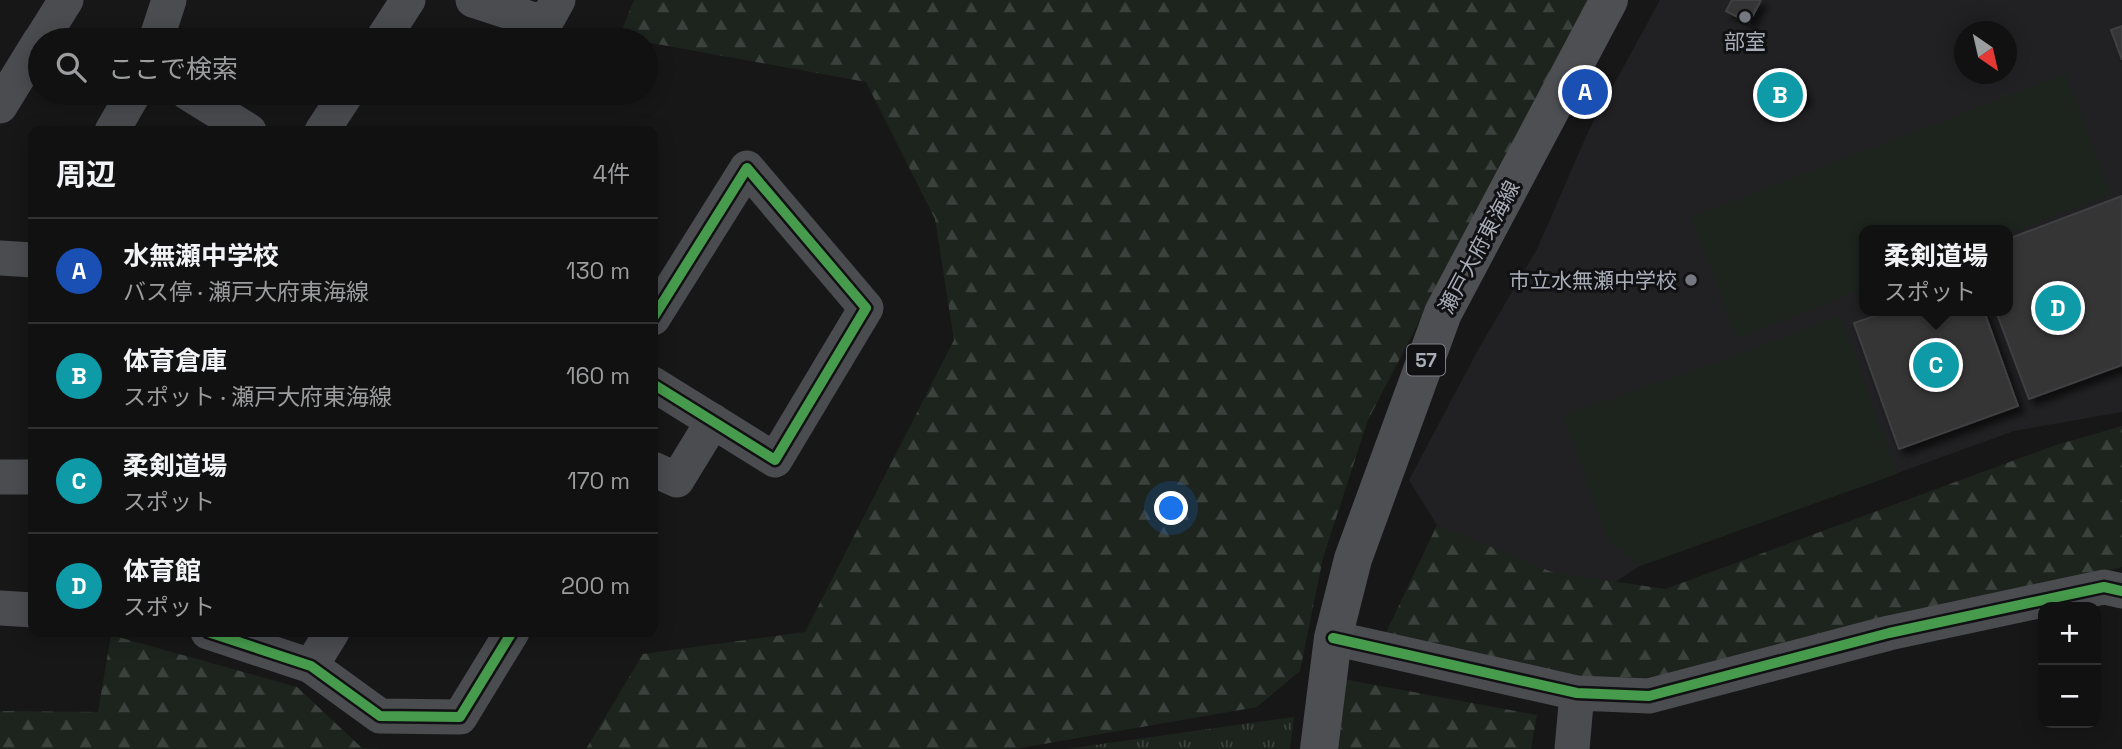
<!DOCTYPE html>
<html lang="ja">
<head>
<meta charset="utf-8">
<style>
	body { margin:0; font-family:"Space Grotesk","Noto Sans JP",sans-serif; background:#1a1a1a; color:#f1f3f6 }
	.controls { position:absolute; right:21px; bottom:21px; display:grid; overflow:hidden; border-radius:14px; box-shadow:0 4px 18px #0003 }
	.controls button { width:63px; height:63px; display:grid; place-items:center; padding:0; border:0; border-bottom:2px solid #303131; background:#111; color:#f1f3f6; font:35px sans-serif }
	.compass { position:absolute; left:1954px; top:21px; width:63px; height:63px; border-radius:50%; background:#111; box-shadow:0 4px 18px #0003; rotate:146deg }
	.you { position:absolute; left:1172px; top:509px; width:24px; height:24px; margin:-18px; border:5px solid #fff; border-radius:50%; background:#1a73e8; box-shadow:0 0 0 10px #1a73e833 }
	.badge { display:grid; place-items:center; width:46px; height:46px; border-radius:50%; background:#b45309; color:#fff; font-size:23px; font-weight:700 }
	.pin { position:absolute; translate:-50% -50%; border:4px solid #fff; box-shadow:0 2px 7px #0006 }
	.popup { position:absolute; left:1859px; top:225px; width:154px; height:91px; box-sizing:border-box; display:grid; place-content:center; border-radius:14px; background:#111; filter:drop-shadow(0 2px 5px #0005); font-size:23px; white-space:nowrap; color:#9c9d9f }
	.popup b { font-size:26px; color:#f1f3f6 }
	.popup::after { content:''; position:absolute; left:50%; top:100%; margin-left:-14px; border:14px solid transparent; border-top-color:#111 }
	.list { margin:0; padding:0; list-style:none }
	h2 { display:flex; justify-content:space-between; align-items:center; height:91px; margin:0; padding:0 28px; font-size:30px }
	h2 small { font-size:23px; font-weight:400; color:#9c9d9f }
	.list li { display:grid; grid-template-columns:46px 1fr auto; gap:21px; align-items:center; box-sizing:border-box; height:105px; padding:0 28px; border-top:2px solid #303131 }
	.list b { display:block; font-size:26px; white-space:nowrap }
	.list p { margin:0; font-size:23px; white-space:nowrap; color:#9c9d9f }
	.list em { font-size:23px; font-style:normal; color:#9c9d9f }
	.icon { flex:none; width:38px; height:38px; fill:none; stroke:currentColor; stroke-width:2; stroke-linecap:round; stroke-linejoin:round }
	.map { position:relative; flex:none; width:2122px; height:749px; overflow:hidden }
	.search { position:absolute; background:#111; box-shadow:0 4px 18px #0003; left:28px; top:28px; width:630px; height:77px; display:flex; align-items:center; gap:18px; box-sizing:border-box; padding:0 24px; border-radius:38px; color:#9c9d9f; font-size:26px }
	.panel { position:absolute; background:#111; box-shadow:0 4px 18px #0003; left:28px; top:126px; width:630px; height:511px; border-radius:14px }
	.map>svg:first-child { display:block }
	.built { fill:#212123; fill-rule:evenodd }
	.grass { fill:url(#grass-tufts) }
	.forest { fill:url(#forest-firs) }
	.pitch { fill:#1d241e }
	.building { fill:#353536; stroke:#3f4043; stroke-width:2; filter:url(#shadow) }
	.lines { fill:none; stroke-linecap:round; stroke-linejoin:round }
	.minor { stroke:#4b4c50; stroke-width:35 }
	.primary { stroke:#4d4f52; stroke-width:38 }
	.cycleway-casing { stroke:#111113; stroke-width:15 }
	.cycleway { stroke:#469c4c; stroke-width:10 }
	.poi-dot { fill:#757880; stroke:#111113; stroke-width:2.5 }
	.labels { text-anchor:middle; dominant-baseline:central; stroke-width:6; stroke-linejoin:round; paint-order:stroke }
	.shield { fill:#111113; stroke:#7b7e86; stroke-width:2 }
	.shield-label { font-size:19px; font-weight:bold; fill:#a8adb8 }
	.poi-label { font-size:21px; fill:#a8adb8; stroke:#111113 }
	.street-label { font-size:21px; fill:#a8adb8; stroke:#111113 }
</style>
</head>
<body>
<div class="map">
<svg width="2122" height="749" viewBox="0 0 2122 749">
	<defs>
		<pattern id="grass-tufts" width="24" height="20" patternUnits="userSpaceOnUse" patternTransform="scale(1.75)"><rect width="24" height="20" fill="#1d241e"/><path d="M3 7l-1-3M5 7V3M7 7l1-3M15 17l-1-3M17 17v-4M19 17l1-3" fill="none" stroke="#3b413d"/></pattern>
		<pattern id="forest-firs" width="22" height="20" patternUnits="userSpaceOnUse" patternTransform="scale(1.75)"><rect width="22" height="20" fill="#1d241e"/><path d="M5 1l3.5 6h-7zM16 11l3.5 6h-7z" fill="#3b413d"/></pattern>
		<filter id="shadow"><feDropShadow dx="6" dy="6" stdDeviation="3.5" flood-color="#0009"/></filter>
	</defs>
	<rect width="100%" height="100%" fill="#171717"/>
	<!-- built -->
	<path class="built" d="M 1660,0 L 2122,0 L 2122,412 L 2014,431 L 1640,566 L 1600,592 L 1437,525 L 1409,480 L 1479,348 L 1537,249 L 1588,132 ZM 1965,32 L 2007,32 L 2007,74 L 1965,74 ZM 1864,230 L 2008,230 L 2008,311 L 1864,311 Z"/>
	<!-- grass -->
	<path class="grass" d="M 1294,717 L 1290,749 L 1066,749 Z"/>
	<!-- forest -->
	<path class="forest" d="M 634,0 L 1594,0 L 1460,243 L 1368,420 L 1323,558 L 1300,671 L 1257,707 L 1014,749 L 586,749 L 643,654 L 805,632 L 954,340 L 935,219 L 866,82 L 646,42 L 646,40 L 619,37 Z
		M 2122,426 L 2122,567 L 1607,694 L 1384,637 L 1437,525 L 1552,572 L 1665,589 L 2056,445 Z
		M 111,635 L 297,687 L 362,748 L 380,749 L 0,749 L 0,711 L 98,712 Z
		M 1343,679 L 1537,715 L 1531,749 L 1337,749 Z"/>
	<!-- pitch -->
	<path class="pitch" d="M 2065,74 L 2111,194 L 2008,234 L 2008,230 L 1864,230 L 1864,289 L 1737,338 L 1691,217 Z
		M 1840,315 L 1897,474 L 1640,566 L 1608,540 L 1563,415 L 1722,361 Z"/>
	<!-- building -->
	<path class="building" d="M 1732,0 L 1761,0 L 1749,23 L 1726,11 Z
		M 2122,26 L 2122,60 L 2111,30 Z
		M 1796,76 L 1805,99 L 1763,115 L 1755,92 Z
		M 2122,196 L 2122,365 L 2029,399 L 1996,311 L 2008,311 L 2008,239 Z
		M 1889,311 L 1984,311 L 2018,406 L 1899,449 L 1854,323 Z"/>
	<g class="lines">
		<!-- minor -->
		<path class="minor" d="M 473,0 L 534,20 L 548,18 L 558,0
			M 41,40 L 66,0
			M 156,40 L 169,0
			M 382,40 L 408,0
			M 188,93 L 249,131
			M 0,106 L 40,41
			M 112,131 L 134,93
			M 322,131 L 347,93
			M 0,258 L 33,260
			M 653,318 L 747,168 L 866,308 L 775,460 L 653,384
			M 653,469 L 677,480 L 713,421
			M 0,477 L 33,477
			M 0,608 L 33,610
			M 208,632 L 311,666 L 380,716 L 460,717 L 512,632
			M 1333,638 L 1577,693 L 1649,696 L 1889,633 L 2104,587 L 2122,591
			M 311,666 L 332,632
			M 1572,749 L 1577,693"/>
		<!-- primary -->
		<path class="primary" d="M 1319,749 L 1333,638 L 1353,559 L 1443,313 L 1609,0"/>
		<defs>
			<path id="cycleway" d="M 653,318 L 747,168 L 866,308 L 775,460 L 653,384
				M 208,632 L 311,666 L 380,716 L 460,717 L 512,632
				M 1333,638 L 1577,693 L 1649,696 L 1889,633 L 2104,587 L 2122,591"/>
		</defs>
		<!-- cycleway casing -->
		<use href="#cycleway" class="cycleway-casing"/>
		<!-- cycleway -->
		<use href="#cycleway" class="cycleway"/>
	</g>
	<!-- markers -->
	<g class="poi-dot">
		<circle cx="1745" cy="17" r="7"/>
		<circle cx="1691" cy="280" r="7"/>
	</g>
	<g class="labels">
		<!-- shield labels -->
		<rect class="shield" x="1407" y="344.5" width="38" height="31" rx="5"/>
		<g class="shield-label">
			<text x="1426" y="360">57</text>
		</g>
		<!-- poi labels -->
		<g class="poi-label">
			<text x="1745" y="41">部室</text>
			<text x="1677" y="280" text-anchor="end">市立水無瀬中学校</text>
		</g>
		<!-- street labels -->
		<g class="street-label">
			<text transform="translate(1479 247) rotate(-62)">瀬戸大府東海線</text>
		</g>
	</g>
</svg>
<div class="controls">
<button>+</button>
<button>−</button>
</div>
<svg class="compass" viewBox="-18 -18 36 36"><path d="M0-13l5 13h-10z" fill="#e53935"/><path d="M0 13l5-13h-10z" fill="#9c9d9f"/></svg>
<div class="you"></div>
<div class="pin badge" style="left:1585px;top:92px;background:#1a4fb4">A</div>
<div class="pin badge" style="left:1780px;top:95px;background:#0f9aa8">B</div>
<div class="pin badge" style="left:1936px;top:365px;background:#0f9aa8">C</div>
<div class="popup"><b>柔剣道場</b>スポット</div>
<div class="pin badge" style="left:2058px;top:308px;background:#0f9aa8">D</div>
<div class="search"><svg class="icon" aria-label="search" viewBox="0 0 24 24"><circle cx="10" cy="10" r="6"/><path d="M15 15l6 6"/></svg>ここで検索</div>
<section class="panel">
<h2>周辺<small>4件</small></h2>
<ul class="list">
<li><span class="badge" style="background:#1a4fb4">A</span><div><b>水無瀬中学校</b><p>バス停 · 瀬戸大府東海線</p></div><em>130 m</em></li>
<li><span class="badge" style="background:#0f9aa8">B</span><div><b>体育倉庫</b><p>スポット · 瀬戸大府東海線</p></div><em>160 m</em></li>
<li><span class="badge" style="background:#0f9aa8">C</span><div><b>柔剣道場</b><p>スポット</p></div><em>170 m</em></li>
<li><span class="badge" style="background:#0f9aa8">D</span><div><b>体育館</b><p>スポット</p></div><em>200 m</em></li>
</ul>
</section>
</div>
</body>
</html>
